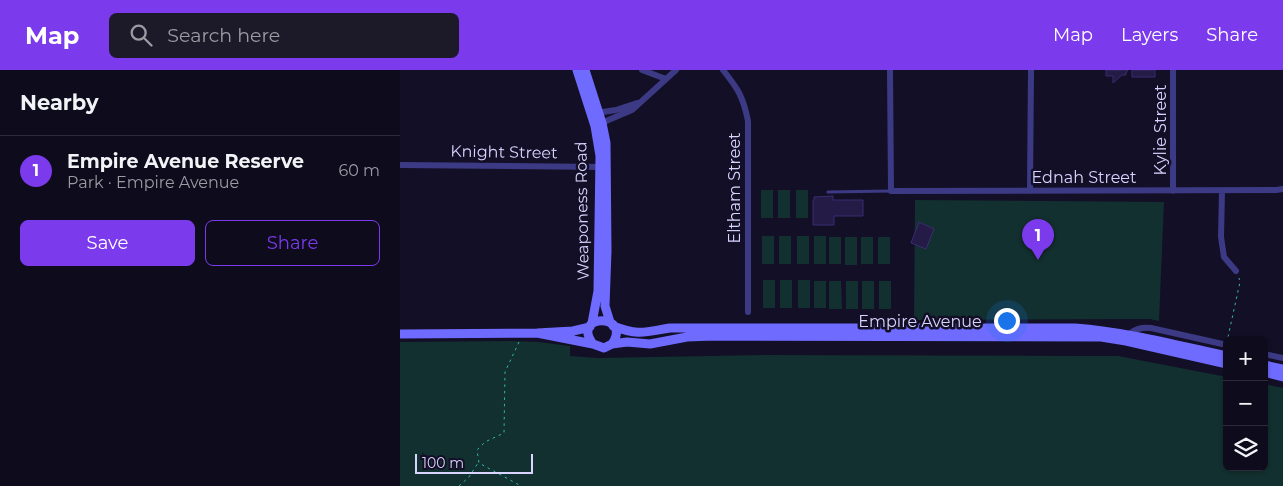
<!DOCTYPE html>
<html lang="en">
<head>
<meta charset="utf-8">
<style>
	body { margin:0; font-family:Montserrat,sans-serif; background:#1c1929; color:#f1f3f6 }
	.controls { position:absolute; right:15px; bottom:15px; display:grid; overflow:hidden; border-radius:8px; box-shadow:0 1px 4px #0004 }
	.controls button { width:45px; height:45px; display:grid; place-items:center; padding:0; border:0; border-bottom:1px solid #2e2b3b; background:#0e0b1c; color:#f1f3f6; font:25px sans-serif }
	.scale { position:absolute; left:15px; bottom:12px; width:118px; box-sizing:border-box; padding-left:5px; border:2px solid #d9d4ff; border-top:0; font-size:14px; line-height:18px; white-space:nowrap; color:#d9d4ff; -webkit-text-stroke:4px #130f26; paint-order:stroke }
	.you { position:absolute; left:606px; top:250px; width:18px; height:18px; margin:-12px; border:4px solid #fff; border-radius:50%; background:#1a73e8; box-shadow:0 0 0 8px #1a73e833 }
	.badge { display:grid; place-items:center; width:32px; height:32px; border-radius:50%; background:#7c3aed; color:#fff; font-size:16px; font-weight:700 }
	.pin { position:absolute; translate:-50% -41px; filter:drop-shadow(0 1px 2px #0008) }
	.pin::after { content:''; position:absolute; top:26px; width:18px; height:15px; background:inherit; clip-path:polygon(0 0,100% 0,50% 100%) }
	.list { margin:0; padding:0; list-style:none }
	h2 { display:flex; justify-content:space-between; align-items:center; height:65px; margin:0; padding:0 20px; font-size:21px }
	h2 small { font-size:16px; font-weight:400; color:#9b9ba3 }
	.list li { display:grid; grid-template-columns:32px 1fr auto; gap:15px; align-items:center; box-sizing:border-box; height:70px; padding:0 20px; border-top:1px solid #2e2b3b }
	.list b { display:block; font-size:19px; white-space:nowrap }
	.list p { margin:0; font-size:16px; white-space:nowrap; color:#9b9ba3 }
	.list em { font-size:16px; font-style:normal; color:#9b9ba3 }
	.actions { display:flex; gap:10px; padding:15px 20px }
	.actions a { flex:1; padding:11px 0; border:1px solid #7c3aed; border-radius:8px; text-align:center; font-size:18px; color:#7c3aed }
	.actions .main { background:#7c3aed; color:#fff }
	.icon { flex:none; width:28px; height:28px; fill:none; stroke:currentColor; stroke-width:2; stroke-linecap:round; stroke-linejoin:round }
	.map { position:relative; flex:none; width:883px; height:416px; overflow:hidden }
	header { display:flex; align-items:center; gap:30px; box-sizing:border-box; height:70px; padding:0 25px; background:#7c3aed; color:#fff }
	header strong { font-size:24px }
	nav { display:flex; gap:28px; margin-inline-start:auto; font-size:18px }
	.search { width:350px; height:45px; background:#1c1929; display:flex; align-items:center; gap:12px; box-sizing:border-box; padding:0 18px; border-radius:8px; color:#9b9ba3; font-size:19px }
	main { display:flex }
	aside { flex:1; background:#0e0b1c }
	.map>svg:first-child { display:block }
	.green { fill:#12302f }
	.building { fill:#241b47; stroke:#3b2d73 }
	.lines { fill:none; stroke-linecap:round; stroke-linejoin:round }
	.path { stroke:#2fb8b0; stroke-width:1; stroke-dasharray:2.5 4; stroke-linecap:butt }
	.service { stroke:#3d3a85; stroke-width:3 }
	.minor { stroke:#3d3a85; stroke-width:6 }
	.secondary { stroke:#6f6bff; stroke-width:9 }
	.labels { text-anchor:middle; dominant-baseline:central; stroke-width:5; stroke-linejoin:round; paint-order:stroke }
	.street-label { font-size:16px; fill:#d9d4ff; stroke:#130f26 }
</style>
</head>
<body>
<header>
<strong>Map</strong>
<div class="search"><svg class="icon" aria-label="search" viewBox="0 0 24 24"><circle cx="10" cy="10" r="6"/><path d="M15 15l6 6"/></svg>Search here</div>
<nav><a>Map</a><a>Layers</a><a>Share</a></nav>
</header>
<main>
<aside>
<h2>Nearby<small></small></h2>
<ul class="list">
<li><span class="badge">1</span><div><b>Empire Avenue Reserve</b><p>Park · Empire Avenue</p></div><em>60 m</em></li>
</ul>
<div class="actions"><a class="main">Save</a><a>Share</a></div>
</aside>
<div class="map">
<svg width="883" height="416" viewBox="0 0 883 416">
	<rect width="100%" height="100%" fill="#130f26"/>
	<!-- green -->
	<path class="green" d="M 361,120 L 373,120 L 373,148 L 361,148 Z
		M 378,120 L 390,120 L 390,148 L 378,148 Z
		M 396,120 L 408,120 L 408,148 L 396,148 Z
		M 515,130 L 764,132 L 759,251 L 750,249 L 514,250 Z
		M 362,166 L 374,166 L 374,194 L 362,194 Z
		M 379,166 L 391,166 L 391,194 L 379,194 Z
		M 397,166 L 409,166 L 409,194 L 397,194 Z
		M 414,166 L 426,166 L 426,194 L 414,194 Z
		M 429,167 L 441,167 L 441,194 L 429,194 Z
		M 445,167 L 457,167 L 457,195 L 445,195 Z
		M 461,167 L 473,167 L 473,194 L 461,194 Z
		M 478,167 L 490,167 L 490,194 L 478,194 Z
		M 363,210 L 375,210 L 375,238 L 363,238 Z
		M 380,210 L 392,210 L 392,238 L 380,238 Z
		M 398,210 L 410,210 L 410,238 L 398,238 Z
		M 414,211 L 426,211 L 426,238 L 414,238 Z
		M 429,211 L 441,211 L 442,239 L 429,239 Z
		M 446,211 L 458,211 L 458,239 L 446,239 Z
		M 462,211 L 474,211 L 474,239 L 462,239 Z
		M 479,211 L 491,211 L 491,239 L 479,239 Z
		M 110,271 L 139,272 L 170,276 L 170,286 L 198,288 L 365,285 L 718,286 L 827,307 L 827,397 L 864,397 L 864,314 L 883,318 L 883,416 L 0,416 L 0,272 Z"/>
	<!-- building -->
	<path class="building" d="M 706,0 L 728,0 L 726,3 L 726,5 L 722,5 L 713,13 L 713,6 L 706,6 Z
		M 732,0 L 755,0 L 755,7 L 732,7 Z
		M 433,126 L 433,130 L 463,130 L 463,146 L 434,146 L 434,155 L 413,155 L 413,130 L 414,130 L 414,127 Z
		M 519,152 L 534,159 L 526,179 L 511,173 Z"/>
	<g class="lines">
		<!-- path -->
		<path class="path" d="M 828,267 L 840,212 L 839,208
			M 119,272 L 105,302 L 104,363 L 85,372 L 77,380 L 79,393 L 121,416
			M 59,416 L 69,407 L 78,393"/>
		<!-- service -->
		<path class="service" d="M 428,122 L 491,121"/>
		<!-- minor -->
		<path class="minor" d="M 242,0 L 266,9
			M 323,0 C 338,19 343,26 348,51 L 348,242
			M 490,0 L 491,121 L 876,120 L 883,119
			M 196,43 L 216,40 L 237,33
			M 199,54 L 232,40 L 276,0
			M 0,95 L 204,97
			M 630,121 L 631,0
			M 773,121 L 773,0
			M 822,121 L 821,167 L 824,187 L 836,201
			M 729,264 C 736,259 741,257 751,258 L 827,275
			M 864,284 L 883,288"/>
		<!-- secondary -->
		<path class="secondary" d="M 177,0 L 195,56 L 200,86 L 198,221 L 192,253
			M 185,0 L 202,53 L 206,73 L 207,181 L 205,236 L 210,252
			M 213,256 C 239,266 245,262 270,258 L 675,258 C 727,262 776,275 827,286
			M 137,263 L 193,274 L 204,278 L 212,274 L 227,272 L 250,274 L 287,267 L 313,266 L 701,267 L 726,271 L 827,294
			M 0,264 L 137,263 L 173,261 L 190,257
			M 193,274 C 170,243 233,243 212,274
			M 864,295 L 883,299
			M 864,302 L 883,307"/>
	</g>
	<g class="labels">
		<!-- street labels -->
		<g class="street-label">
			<text transform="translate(760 60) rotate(-90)">Kylie Street</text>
			<text transform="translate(104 82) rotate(1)">Knight Street</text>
			<text x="684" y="107">Ednah Street</text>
			<text transform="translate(334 118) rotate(-90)">Eltham Street</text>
			<text transform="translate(182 141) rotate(-91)">Weaponess Road</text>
			<text x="520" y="251">Empire Avenue</text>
		</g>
	</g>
</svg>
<div class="controls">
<button>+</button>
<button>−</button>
<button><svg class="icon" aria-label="layers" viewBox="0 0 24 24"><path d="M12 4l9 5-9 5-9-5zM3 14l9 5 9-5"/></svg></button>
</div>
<div class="scale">100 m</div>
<div class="you"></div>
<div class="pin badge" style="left:638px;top:190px">1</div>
</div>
</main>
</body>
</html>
